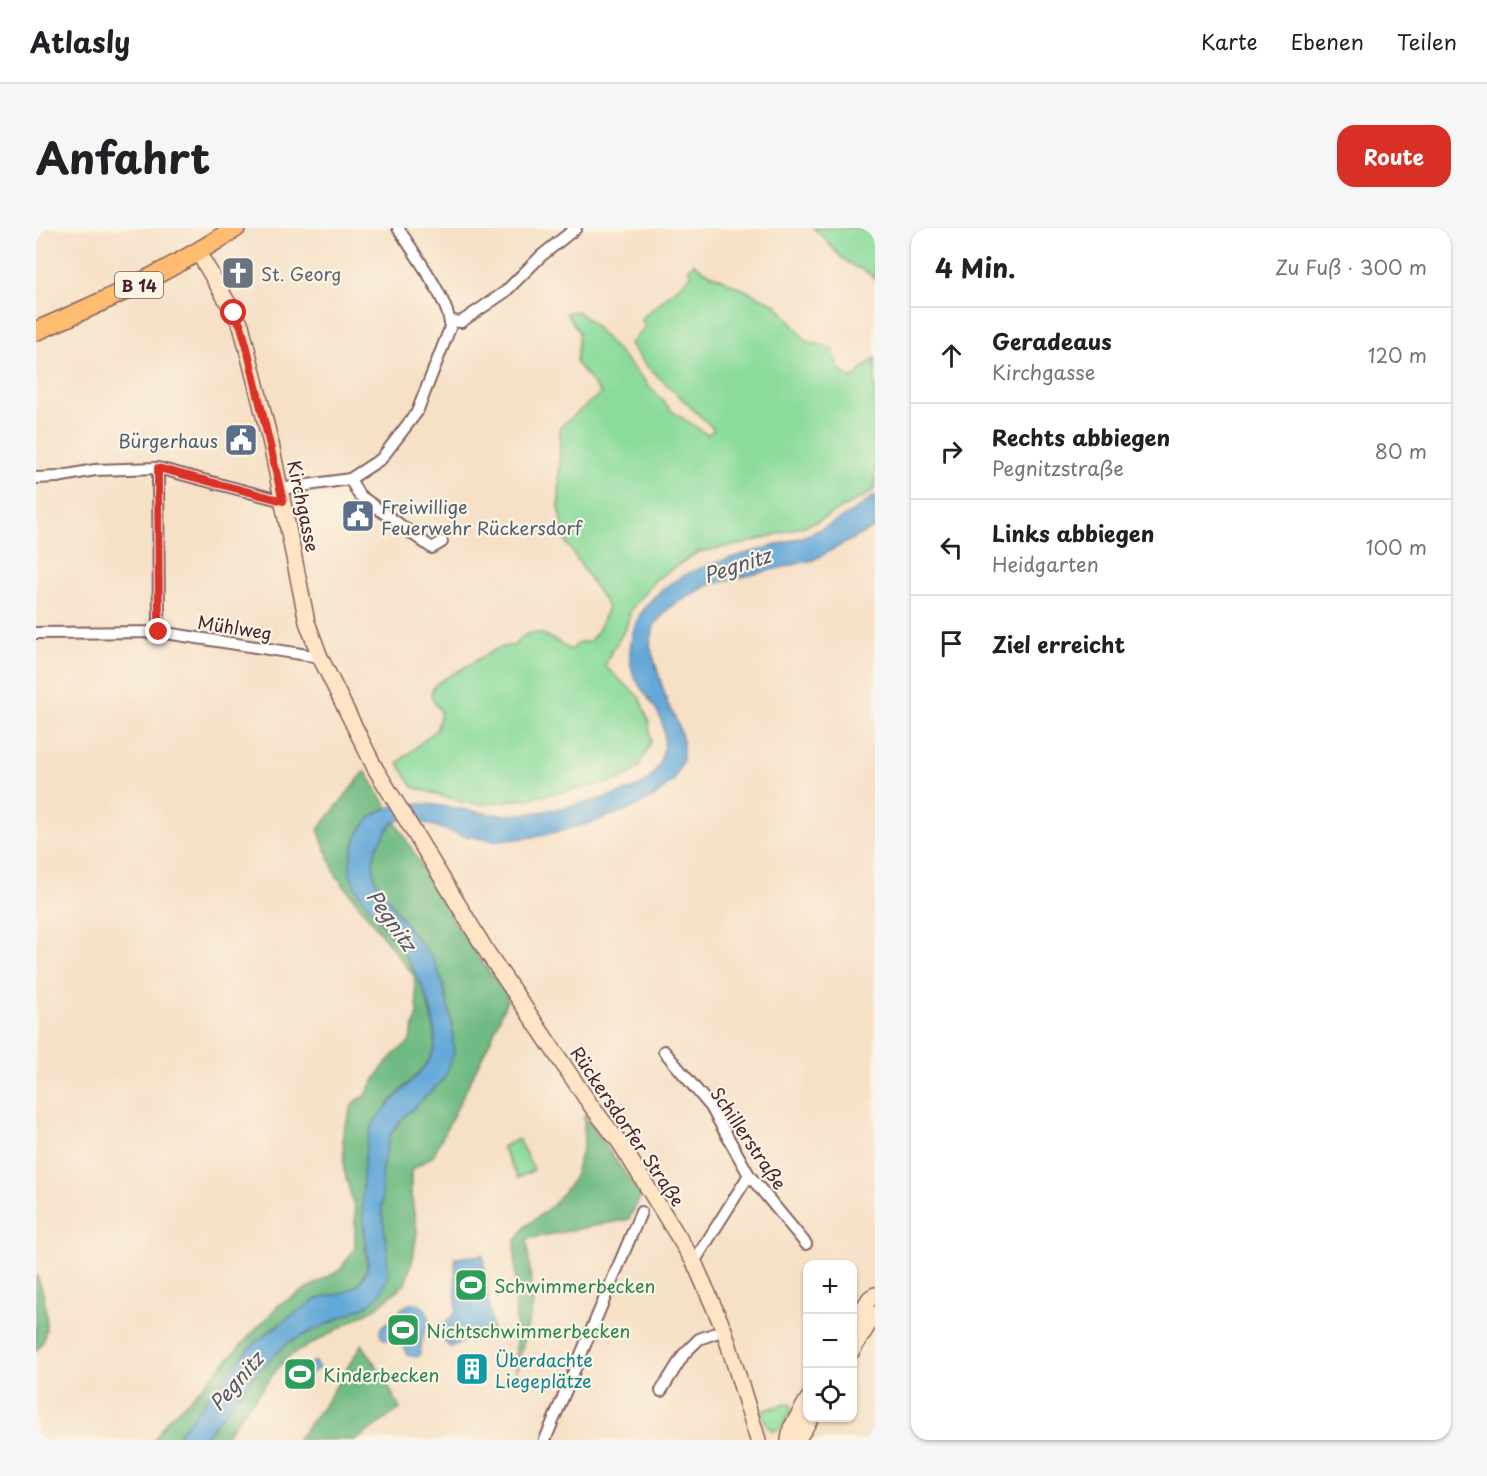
<!DOCTYPE html>
<html lang="de">
<head>
<meta charset="utf-8">
<style>
	body { margin:0; font-family:"Playpen Sans",sans-serif; background:#f6f6f6; color:#202124 }
	.controls { position:absolute; right:18px; bottom:18px; display:grid; overflow:hidden; border-radius:12px; box-shadow:0 2px 4px #0004 }
	.controls button { width:54px; height:54px; display:grid; place-items:center; padding:0; border:0; border-bottom:2px solid #e0e0e0; background:#fff; color:#202124; font:30px sans-serif }
	.stop { position:absolute; width:18px; height:18px; margin:-14px; border:4px solid #d93025; border-radius:50%; background:#fff }
	.stop.end { background:#d93025; border-color:#fff; box-shadow:0 2px 6px #0008 }
	.list { margin:0; padding:0; list-style:none }
	h2 { display:flex; justify-content:space-between; align-items:center; height:78px; margin:0; padding:0 24px; font-size:26px }
	h2 small { font-size:20px; font-weight:400; color:#757577 }
	.list li { display:grid; grid-template-columns:39px 1fr auto; gap:18px; align-items:center; box-sizing:border-box; height:96px; padding:0 24px; border-top:2px solid #e0e0e0 }
	.list b { display:block; font-size:22px; white-space:nowrap }
	.list p { margin:0; font-size:20px; white-space:nowrap; color:#757577 }
	.list em { font-size:20px; font-style:normal; color:#757577 }
	.icon { flex:none; width:33px; height:33px; fill:none; stroke:currentColor; stroke-width:2; stroke-linecap:round; stroke-linejoin:round }
	.map { position:relative; flex:none; width:839px; height:1212px; overflow:hidden; border-radius:18px }
	header { display:flex; align-items:center; gap:36px; box-sizing:border-box; height:84px; padding:0 30px; background:#fff; border-bottom:2px solid #e0e0e0 }
	header strong { font-size:28px }
	nav { display:flex; gap:33px; margin-inline-start:auto; font-size:21px }
	.intro { display:flex; align-items:center; justify-content:space-between; box-sizing:border-box; height:144px; padding:0 36px }
	h1 { margin:0; font-size:42px }
	.button { padding:15px 27px; border-radius:18px; background:#d93025; color:#fff; font-size:21px; font-weight:700 }
	main { display:flex; gap:36px; padding:0 36px }
	aside { flex:1; background:#fff; border-radius:18px; box-shadow:0 2px 4px #0004 }
	.map>svg:first-child { display:block }
	.green { fill:#8bdb9b; stroke:#6a7d63; stroke-width:1.5 }
	.forest { fill:#70bb83; stroke:#5d6d57; stroke-width:1.5 }
	.water { fill:#62a8d8; stroke:#566482; stroke-width:1.5 }
	.lines { fill:none; stroke-linecap:round; stroke-linejoin:round }
	.minor-casing { stroke:#866361; stroke-width:14 }
	.secondary-casing { stroke:#866361; stroke-width:18 }
	.primary-casing { stroke:#866361; stroke-width:21 }
	.minor { stroke:#fff; stroke-width:10 }
	.secondary { stroke:#ffe4c6; stroke-width:15 }
	.primary { stroke:#febc70; stroke-width:18 }
	.route { stroke:#d93025; stroke-width:8 }
	.labels { text-anchor:middle; dominant-baseline:central; stroke-width:4.5; stroke-linejoin:round; paint-order:stroke }
	.shield { fill:#fcf5e5; stroke:#7f5f63; stroke-width:1.5 }
	.shield-label { font-size:16px; font-weight:bold; fill:#4a1f2b }
	.worship-label { font-size:18px; fill:#5b616d; stroke:#fcf5e5; text-anchor:start }
	.service-label { font-size:18px; fill:#4e5e75; stroke:#fcf5e5; text-anchor:end }
	.street-label { font-size:18px; fill:#4a1f2b; stroke:#fcf5e5 }
	.leisure-label { font-size:18px; fill:#27864d; stroke:#fcf5e5; text-anchor:start }
	.culture-label { font-size:18px; fill:#0d838f; stroke:#fcf5e5; text-anchor:start }
	.water-label { font-size:20px; font-style:italic; fill:#545670; stroke:#fcf5e5 }
</style>
</head>
<body>
<header>
<strong>Atlasly</strong>
<nav><a>Karte</a><a>Ebenen</a><a>Teilen</a></nav>
</header>
<div class="intro"><h1>Anfahrt</h1><a class="button">Route</a></div>
<main>
<div class="map">
<svg width="839" height="1212" viewBox="0 0 839 1212">
	<rect width="100%" height="100%" fill="#fcf5e5"/>
	<filter id="ink" filterUnits="userSpaceOnUse"><feTurbulence type="fractalNoise" baseFrequency=".0167" numOctaves="2"/><feDisplacementMap in="SourceGraphic" scale="12" xChannelSelector="R" yChannelSelector="G"/><feConvolveMatrix kernelMatrix="1 2 1 2 8 2 1 2 1" color-interpolation-filters="sRGB"/></filter>
	<filter id="wash" filterUnits="userSpaceOnUse"><feTurbulence type="fractalNoise" baseFrequency=".008" numOctaves="4" result="noise"/><feDisplacementMap in="SourceGraphic" scale="24" xChannelSelector="R" yChannelSelector="G"/><feGaussianBlur stdDeviation="1.35" result="paint"/><feColorMatrix in="noise" values="0 0 0 0 0 0 0 0 0 0 0 0 0 0 0 0 0 1.4 0 .05"/><feComposite in="paint" operator="in"/></filter>
	<g filter="url(#wash)">
		<rect width="100%" height="100%" fill="#f6e0c6"/>
		<!-- green -->
		<path class="green" d="M 777,0 L 839,0 L 839,52 C 835,43 820,40 811,34 C 798,25 790,9 777,0 Z
			M 658,35 L 668,43 L 741,77 L 771,114 L 796,120 L 803,141 L 816,151 L 839,130 L 839,260 L 833,266 L 778,295 L 708,316 L 662,324 L 619,352 L 595,381 L 590,400 L 574,426 L 569,438 L 604,470 L 613,494 L 615,514 L 603,539 L 592,548 L 576,554 L 495,570 L 450,576 L 429,575 L 377,559 L 362,535 L 401,501 L 405,484 C 399,474 389,468 401,455 L 462,420 L 479,417 C 497,391 516,412 535,422 L 544,414 L 553,414 L 562,403 L 572,379 L 530,314 L 523,279 L 524,199 L 565,165 L 540,135 L 543,104 L 530,85 L 541,83 L 557,96 L 636,183 L 672,207 L 678,201 L 608,135 L 594,116 L 609,99 L 605,91 L 656,47 L 652,42 Z
			M 482,911 L 498,942 L 482,950 L 466,919 Z
			M 754,1175 L 756,1183 C 743,1206 734,1212 725,1183 Z"/>
		<!-- forest -->
		<path class="forest" d="M 329,543 L 352,580 L 343,583 L 325,668 L 368,726 L 389,763 L 398,802 L 399,821 L 390,837 L 351,877 L 327,990 L 331,1040 L 322,1057 L 302,1068 L 281,1071 L 234,1102 L 212,1122 L 138,1212 L 118,1212 L 131,1192 L 160,1165 L 244,1076 L 304,1042 L 319,1020 L 319,982 L 308,942 L 307,904 L 317,875 L 329,868 L 347,839 L 360,824 L 373,815 L 382,785 L 378,748 L 300,647 L 282,602 Z
			M 359,593 L 429,711 L 472,769 L 457,807 L 397,928 L 375,942 L 375,966 L 381,1003 L 377,1030 L 369,1056 L 340,1080 L 250,1130 L 186,1212 L 166,1212 L 223,1142 L 253,1114 L 332,1077 L 351,1021 L 346,984 L 346,940 L 354,907 L 418,825 L 416,796 L 407,756 L 397,731 L 374,703 L 339,652 L 337,633 L 341,619 L 351,602 Z
			M 548,887 L 605,968 L 593,991 L 491,1011 L 497,1077 L 480,1143 L 479,1014 L 490,998 L 517,977 L 537,952 L 548,916 Z
			M 0,1047 C 10,1063 17,1109 0,1123 Z
			M 326,1116 L 349,1151 L 364,1181 L 320,1212 L 261,1212 L 289,1176 Z"/>
		<!-- water -->
		<path class="water" d="M 839,267 L 839,299 L 777,332 L 672,357 L 634,379 L 618,397 L 614,418 L 631,474 L 642,496 L 647,513 L 647,532 L 638,552 L 618,569 L 594,581 L 554,595 L 504,608 L 463,613 L 429,608 L 373,590 L 359,593 L 351,602 L 341,619 L 337,633 L 339,652 L 374,703 L 397,731 L 407,756 L 416,796 L 418,825 L 408,851 L 365,892 L 354,907 L 346,940 L 346,984 L 351,1021 L 352,1049 L 344,1067 L 332,1077 L 253,1114 L 223,1142 L 166,1212 L 138,1212 C 162,1183 189,1145 215,1119 C 234,1102 255,1088 276,1074 C 296,1063 322,1071 331,1041 C 334,1028 329,1009 328,996 C 325,973 326,920 336,899 C 348,873 398,841 399,816 C 400,767 369,725 341,688 C 331,676 315,659 314,643 C 313,629 318,612 326,600 C 357,553 430,589 475,587 C 507,585 571,572 601,559 C 626,548 635,512 623,487 C 616,472 601,459 596,442 C 591,425 596,398 606,384 C 640,331 721,328 774,306 C 796,296 821,283 839,267 Z
			M 447,1027 L 457,1110 L 430,1112 L 414,1119 L 399,1103 L 420,1085 L 419,1030 Z
			M 376,1075 C 386,1076 392,1082 393,1092 L 387,1108 L 384,1126 L 381,1129 L 371,1127 L 367,1114 L 361,1111 L 349,1112 C 343,1108 343,1104 346,1098 L 356,1092 L 366,1080 Z
			M 278,1133 L 283,1140 L 256,1159 L 253,1147 L 257,1137 L 269,1140 Z"/>
	</g>
	<g filter="url(#ink)">
		<g class="lines">
			<defs>
				<path id="minor" d="M 415,93 L 425,94 L 469,64 L 505,28 L 540,0
					M 122,240 L 123,404
					M 0,250 L 21,249 L 59,242 L 122,240 L 247,273
					M 314,251 L 323,267 L 396,320 L 406,314
					M 244,261 L 314,251 L 345,231 L 381,184 L 414,100 C 416,76 376,22 362,0
					M 0,405 L 123,404 L 284,429
					M 628,823 L 675,879 L 713,947 L 770,1016
					M 658,1034 L 713,947
					M 625,1163 L 648,1126 L 663,1111 L 688,1102
					M 509,1212 L 605,984"/>
				<path id="secondary" d="M 162,24 L 205,97 L 235,216 L 271,394 L 284,429 L 339,540 L 451,724 L 556,879 L 584,915 L 658,1034 L 688,1102 L 722,1212
					M 816,1097 L 834,1070 L 839,1067
					M 816,1123 L 839,1086
					M 753,1212 L 755,1200 L 772,1171
					M 755,1212 L 765,1206 L 775,1190"/>
				<path id="primary" d="M 0,103 C 72,72 134,43 200,0"/>
			</defs>
			<!-- minor casing -->
			<use href="#minor" class="minor-casing"/>
			<!-- secondary casing -->
			<use href="#secondary" class="secondary-casing"/>
			<!-- primary casing -->
			<use href="#primary" class="primary-casing"/>
			<!-- minor -->
			<use href="#minor" class="minor"/>
			<!-- secondary -->
			<use href="#secondary" class="secondary"/>
			<!-- primary -->
			<use href="#primary" class="primary"/>
		</g>
	</g>
	<g class="lines" filter="url(#ink)">
		<!-- route -->
		<path class="route" d="M 123,404 L 122,240 L 247,273 L 211,120 L 205,98 L 198,85"/>
	</g>
	<!-- icons -->
	<defs>
		<symbol id="church-square" viewBox="-11 -11 22 22"><rect x="-9" y="-9" width="18" height="18" rx="4" fill="#6b7280" stroke="#fcf5e5"/><path d="M-1.2-6h2.4v3.5h3.3v2.4h-3.3V6h-2.4V-.1h-3.3v-2.4h3.3Z" fill="#fff"/></symbol>
		<symbol id="civic-square" viewBox="-11 -11 22 22"><rect x="-9" y="-9" width="18" height="18" rx="4" fill="#5c6f8a" stroke="#fcf5e5"/><path d="M-.6-6.5H3V-4.5H.6V-3L4-1V1h2V6H-6V1h2V-1L-.6-3ZM-1.2 2.5V6h2.4V2.5Z" fill="#fff"/></symbol>
		<symbol id="stadium-square" viewBox="-11 -11 22 22"><rect x="-9" y="-9" width="18" height="18" rx="4" fill="#2e9e5b" stroke="#fcf5e5"/><path d="M0-5a6.5 5 0 1 0 0 10a6.5 5 0 1 0 0-10ZM-3.5-1.8h7v3.6h-7Z" fill="#fff"/></symbol>
		<symbol id="building-square" viewBox="-11 -11 22 22"><rect x="-9" y="-9" width="18" height="18" rx="4" fill="#0f9aa8" stroke="#fcf5e5"/><path d="M-4-6H4V6H1V3H-1V6H-4ZM-2.5-4.3h1.7v1.8h-1.7ZM.8-4.3h1.7v1.8H.8ZM-2.5-1h1.7V.8h-1.7ZM.8-1h1.7V.8H.8Z" fill="#fff"/></symbol>
	</defs>
	<g fill-rule="evenodd">
		<use href="#church-square" x="183" y="26" width="38" height="38"/>
		<use href="#civic-square" x="186" y="193" width="38" height="38"/>
		<use href="#civic-square" x="303" y="269" width="38" height="38"/>
		<use href="#stadium-square" x="416" y="1038" width="38" height="38"/>
		<use href="#stadium-square" x="348" y="1083" width="38" height="38"/>
		<use href="#building-square" x="417" y="1122" width="38" height="38"/>
		<use href="#stadium-square" x="245" y="1127" width="38" height="38"/>
	</g>
	<g class="labels">
		<!-- shield labels -->
		<rect class="shield" x="79" y="44" width="48" height="26" rx="4.5"/>
		<g class="shield-label">
			<text x="103" y="57">B 14</text>
		</g>
		<!-- worship labels -->
		<g class="worship-label">
			<text x="225" y="45">St. Georg</text>
		</g>
		<!-- service labels -->
		<g class="service-label">
			<text x="182" y="212">Bürgerhaus</text>
			<text x="345" y="278" text-anchor="start">Freiwillige<tspan x="345" dy="21">Feuerwehr Rückersdorf</tspan></text>
		</g>
		<!-- street labels -->
		<g class="street-label">
			<text transform="translate(268 278) rotate(78)">Kirchgasse</text>
			<text transform="translate(199 399) rotate(9)">Mühlweg</text>
			<text transform="translate(592 898) rotate(56)">Rückersdorfer Straße</text>
			<text transform="translate(713 910) rotate(56)">Schillerstraße</text>
		</g>
		<!-- leisure labels -->
		<g class="leisure-label">
			<text x="458" y="1057">Schwimmerbecken</text>
			<text x="390" y="1102">Nichtschwimmerbecken</text>
			<text x="287" y="1146">Kinderbecken</text>
		</g>
		<!-- culture labels -->
		<g class="culture-label">
			<text x="459" y="1131">Überdachte<tspan x="459" dy="21">Liegeplätze</tspan></text>
		</g>
		<!-- water labels -->
		<g class="water-label">
			<text transform="translate(701 337) rotate(-18)">Pegnitz</text>
			<text transform="translate(356 692) rotate(55)">Pegnitz</text>
			<text transform="translate(200 1153) rotate(-49)">Pegnitz</text>
		</g>
	</g>
</svg>
<div class="controls">
<button>+</button>
<button>−</button>
<button><svg class="icon" aria-label="locate" viewBox="0 0 24 24"><circle cx="12" cy="12" r="6"/><path d="M12 2v4M12 18v4M2 12h4M18 12h4"/></svg></button>
</div>
<div class="stop" style="left:198px;top:85px"></div>
<div class="stop end" style="left:123px;top:404px"></div>
</div>
<aside>
<h2>4 Min.<small>Zu Fuß · 300 m</small></h2>
<ul class="list">
<li><svg class="icon" aria-label="ahead" viewBox="0 0 24 24"><path d="M12 20V5M6 11l6-6 6 6"/></svg><div><b>Geradeaus</b><p>Kirchgasse</p></div><em>120 m</em></li>
<li><svg class="icon" aria-label="right" viewBox="0 0 24 24"><path d="M7 20v-9h11M14 6l5 5-5 5"/></svg><div><b>Rechts abbiegen</b><p>Pegnitzstraße</p></div><em>80 m</em></li>
<li><svg class="icon" aria-label="left" viewBox="0 0 24 24"><path d="M17 20v-9H6M10 6l-5 5 5 5"/></svg><div><b>Links abbiegen</b><p>Heidgarten</p></div><em>100 m</em></li>
<li><svg class="icon" aria-label="arrive" viewBox="0 0 24 24"><path d="M6 21V4h12l-3 4 3 4H6"/></svg><div><b>Ziel erreicht</b></div></li>
</ul>
</aside>
</main>
</body>
</html>
